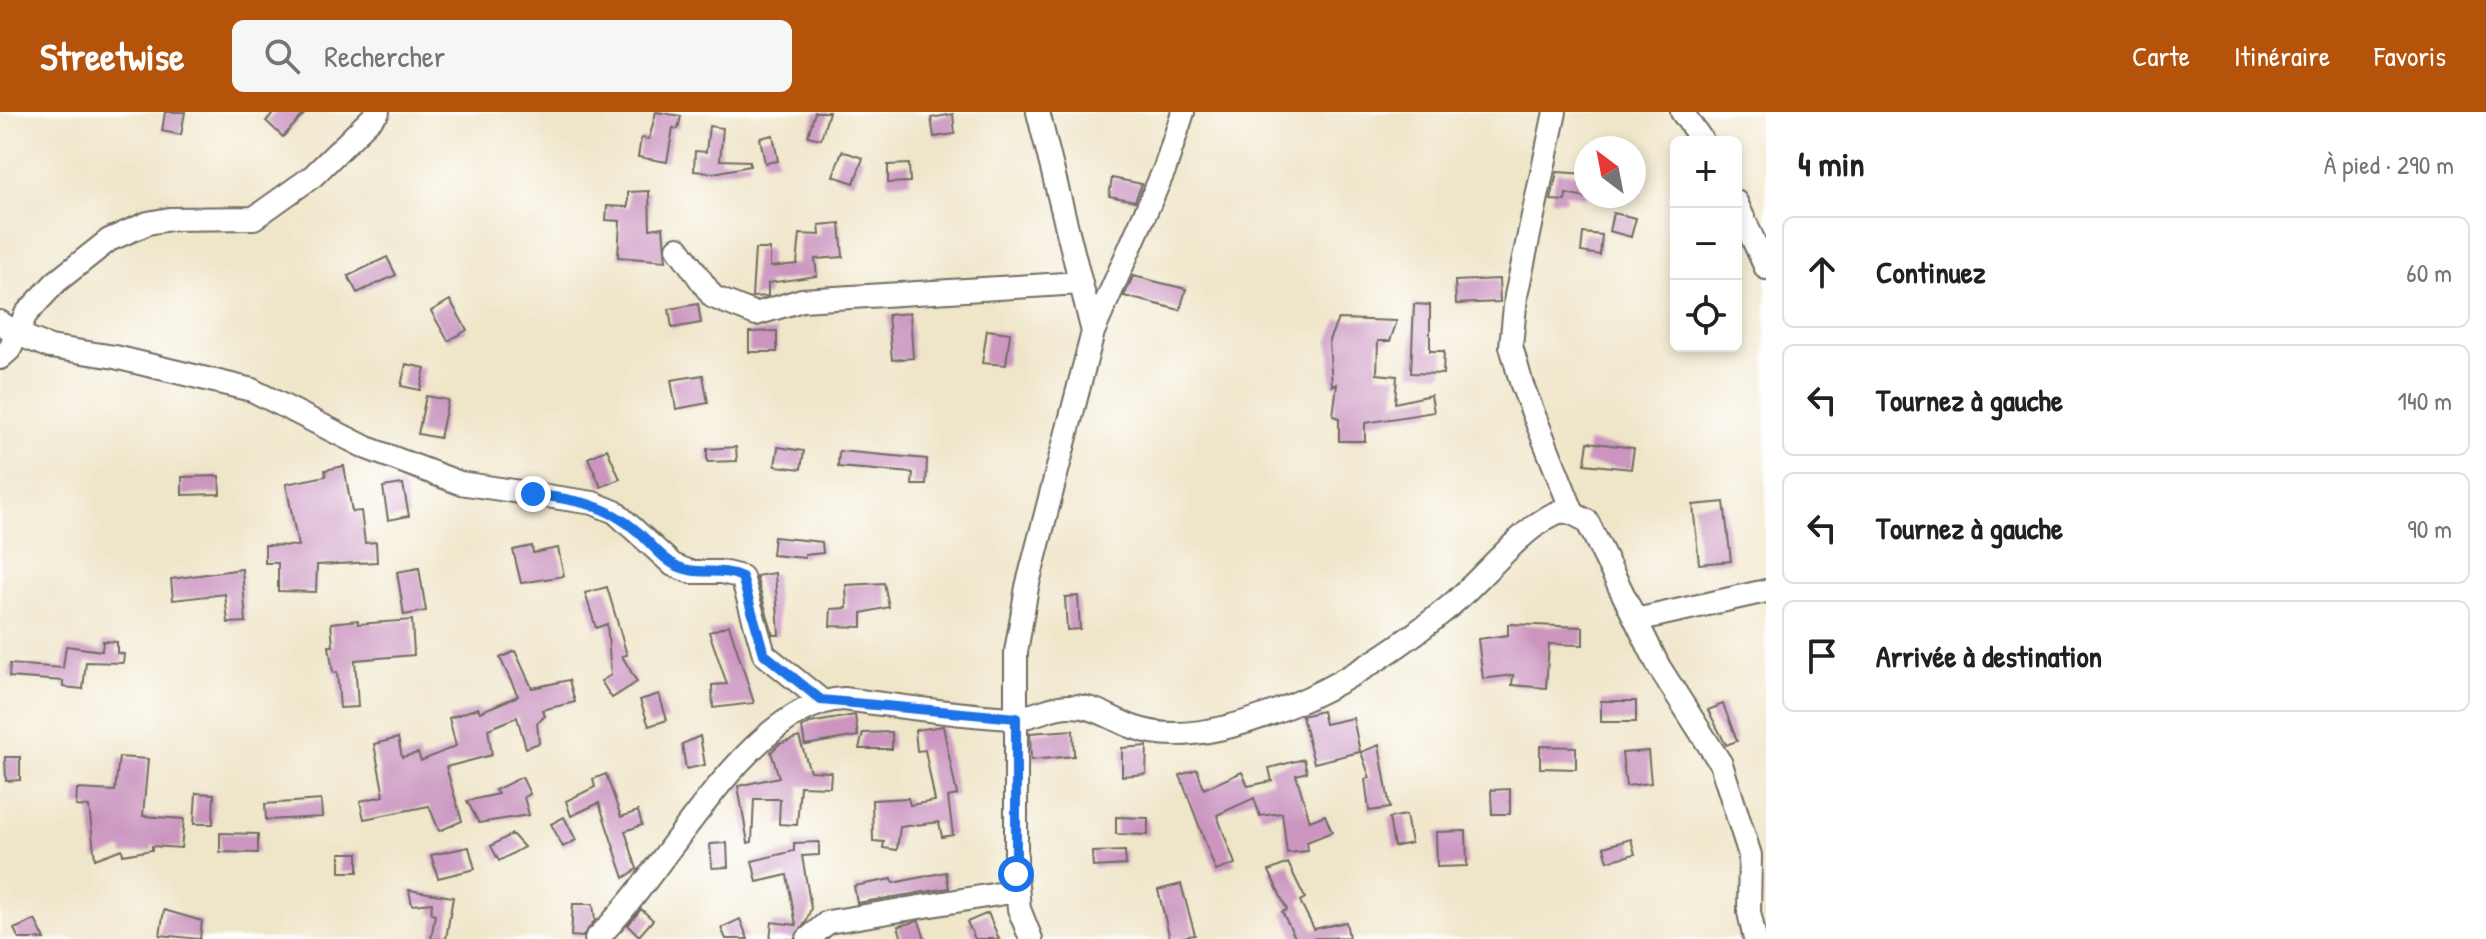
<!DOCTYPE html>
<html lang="fr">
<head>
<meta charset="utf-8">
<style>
	body { margin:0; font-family:"Patrick Hand",sans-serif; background:#f6f6f6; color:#202124 }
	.controls { position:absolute; right:24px; top:24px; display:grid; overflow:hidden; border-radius:12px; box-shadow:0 4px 12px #0003 }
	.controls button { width:72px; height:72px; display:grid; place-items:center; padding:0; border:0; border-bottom:2px solid #e0e0e0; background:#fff; color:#202124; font:40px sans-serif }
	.compass { position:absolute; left:1574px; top:24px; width:72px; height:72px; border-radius:50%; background:#fff; box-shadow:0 4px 12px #0003; rotate:328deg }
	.stop { position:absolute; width:24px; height:24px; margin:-18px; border:6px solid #1a73e8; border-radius:50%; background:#fff }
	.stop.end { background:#1a73e8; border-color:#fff; box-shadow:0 2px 8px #0008 }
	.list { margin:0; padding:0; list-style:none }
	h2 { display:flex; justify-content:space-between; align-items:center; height:104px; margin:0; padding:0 32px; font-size:34px }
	h2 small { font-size:26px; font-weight:400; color:#757577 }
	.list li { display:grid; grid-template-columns:52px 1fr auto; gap:24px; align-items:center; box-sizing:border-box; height:112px; margin:0 16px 16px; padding:0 16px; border:2px solid #e0e0e0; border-radius:12px }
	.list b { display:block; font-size:30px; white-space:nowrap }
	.list em { font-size:26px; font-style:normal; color:#757577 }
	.icon { flex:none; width:44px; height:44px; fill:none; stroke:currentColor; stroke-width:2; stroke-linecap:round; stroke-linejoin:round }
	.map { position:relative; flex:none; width:1766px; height:827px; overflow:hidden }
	header { display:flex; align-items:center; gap:48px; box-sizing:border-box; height:112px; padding:0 40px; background:#b45309; color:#fff }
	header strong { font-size:38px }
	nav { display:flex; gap:44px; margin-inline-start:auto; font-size:28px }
	.search { width:560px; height:72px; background:#f6f6f6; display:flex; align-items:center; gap:20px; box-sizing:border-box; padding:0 28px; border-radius:12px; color:#757577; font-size:30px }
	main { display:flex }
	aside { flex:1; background:#fff }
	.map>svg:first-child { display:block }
	.building { fill:#cb95c0 }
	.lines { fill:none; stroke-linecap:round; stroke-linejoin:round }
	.minor-casing { stroke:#706c62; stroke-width:26 }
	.minor { stroke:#fff; stroke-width:22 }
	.route { stroke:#1a73e8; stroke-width:10 }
</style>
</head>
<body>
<header>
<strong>Streetwise</strong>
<div class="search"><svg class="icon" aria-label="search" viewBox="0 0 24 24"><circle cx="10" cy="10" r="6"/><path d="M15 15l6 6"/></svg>Rechercher</div>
<nav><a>Carte</a><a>Itinéraire</a><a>Favoris</a></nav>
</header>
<main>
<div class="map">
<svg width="1766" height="827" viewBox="0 0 1766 827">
	<rect width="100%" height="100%" fill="#fff"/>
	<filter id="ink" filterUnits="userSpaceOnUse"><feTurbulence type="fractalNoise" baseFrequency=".0125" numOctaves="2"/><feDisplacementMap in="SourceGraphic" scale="16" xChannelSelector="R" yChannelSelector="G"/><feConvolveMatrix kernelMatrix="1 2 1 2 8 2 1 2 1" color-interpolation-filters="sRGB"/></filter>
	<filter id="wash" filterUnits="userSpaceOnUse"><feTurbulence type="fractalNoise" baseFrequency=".006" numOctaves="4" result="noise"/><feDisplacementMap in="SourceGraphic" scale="32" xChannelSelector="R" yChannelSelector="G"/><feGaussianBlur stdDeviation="1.8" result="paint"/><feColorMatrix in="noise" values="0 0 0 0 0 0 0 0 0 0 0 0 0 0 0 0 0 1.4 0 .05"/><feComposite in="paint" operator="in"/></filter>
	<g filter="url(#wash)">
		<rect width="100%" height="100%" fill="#efe5c8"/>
		<g id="blocks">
			<!-- building -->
			<path class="building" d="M 165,0 L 185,0 L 181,23 L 162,19 Z
				M 275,0 L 306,0 L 283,25 L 266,9 Z
				M 656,0 L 681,4 L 678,17 L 673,16 L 667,50 L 638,45 L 641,26 L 649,27 Z
				M 815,0 L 829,0 L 821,27 L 808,24 Z
				M 953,2 L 955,22 L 934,25 L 931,6 Z
				M 709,14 L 723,16 L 720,48 L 750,49 L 750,54 L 714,61 L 694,59 L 695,39 L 706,40 Z
				M 773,23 L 778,49 L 765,51 L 760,26 Z
				M 842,39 L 863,46 L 854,71 L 833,64 Z
				M 909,52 L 910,70 L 888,71 L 888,53 Z
				M 1557,60 L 1586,62 L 1586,86 L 1566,82 L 1565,89 L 1551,88 Z
				M 1112,66 L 1142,72 L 1135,89 L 1109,84 Z
				M 649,79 L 650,117 L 663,115 L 666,149 L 618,145 L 620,109 L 606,108 L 607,94 L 628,95 L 628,80 Z
				M 1613,101 L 1636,106 L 1631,125 L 1609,119 Z
				M 840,111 L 843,145 L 815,147 L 817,164 L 768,171 L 768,184 L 752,185 L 755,137 L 770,137 L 770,155 L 797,152 L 800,122 L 820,123 L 819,113 Z
				M 1583,121 L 1602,123 L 1600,143 L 1581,140 Z
				M 387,145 L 396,163 L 357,181 L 348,164 Z
				M 1133,164 L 1186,177 L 1180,198 L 1124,184 Z
				M 1499,167 L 1500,190 L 1456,192 L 1455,169 Z
				M 450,188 L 467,218 L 448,229 L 431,199 Z
				M 698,192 L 701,211 L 672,216 L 669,197 Z
				M 1414,192 L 1430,193 L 1430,239 L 1444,239 L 1443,262 L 1411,261 Z
				M 910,201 L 913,246 L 892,248 L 888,203 Z
				M 1338,207 L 1397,209 L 1390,229 L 1378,229 L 1377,262 L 1397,264 L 1395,291 L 1431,283 L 1434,300 L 1365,311 L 1365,329 L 1339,329 L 1339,306 L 1333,304 L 1337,272 L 1332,274 L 1329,228 Z
				M 987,218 L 1010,221 L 1006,253 L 982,251 Z
				M 777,219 L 777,240 L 749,240 L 749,220 Z
				M 406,252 L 425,256 L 420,278 L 401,274 Z
				M 703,263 L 708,291 L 676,297 L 671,268 Z
				M 426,284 L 448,288 L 440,326 L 418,322 Z
				M 1588,330 L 1634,336 L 1631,357 L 1585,352 Z
				M 736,335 L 737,349 L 707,350 L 707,337 Z
				M 778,335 L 804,339 L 801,357 L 775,354 Z
				M 607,337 L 620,367 L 601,375 L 588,346 Z
				M 839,339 L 927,347 L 926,373 L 912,373 L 913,361 L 838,355 Z
				M 344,354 L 352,400 L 361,399 L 365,431 L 376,430 L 377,450 L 317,453 L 316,480 L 278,479 L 278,451 L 265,451 L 265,433 L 298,434 L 286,372 L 326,364 L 325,358 Z
				M 219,364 L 220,382 L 182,383 L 182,365 Z
				M 403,372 L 409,404 L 388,408 L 383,375 Z
				M 1724,390 L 1731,449 L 1699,452 L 1693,393 Z
				M 774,425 L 822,430 L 823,441 L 805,443 L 805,446 L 772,443 Z
				M 532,434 L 533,441 L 558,436 L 564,464 L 521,471 L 513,438 Z
				M 419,456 L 426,499 L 404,503 L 397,460 Z
				M 242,457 L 246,510 L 228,511 L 225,482 L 173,488 L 171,467 Z
				M 775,461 L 779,523 L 773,523 L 756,464 Z
				M 884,471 L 889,495 L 862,501 L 862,515 L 830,514 L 831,497 L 847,496 L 846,473 Z
				M 607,475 L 627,543 L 622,544 L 637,570 L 612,586 L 601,569 L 611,563 L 607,512 L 596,516 L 585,481 Z
				M 1078,484 L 1080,517 L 1067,518 L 1065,485 Z
				M 358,508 L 358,512 L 412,508 L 414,543 L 355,548 L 358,595 L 340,596 L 337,560 L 333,561 L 329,534 L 333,534 L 331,511 Z
				M 1508,512 L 1583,515 L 1583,533 L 1549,532 L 1546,576 L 1512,573 L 1513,563 L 1483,567 L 1478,527 L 1508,523 Z
				M 729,513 L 754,591 L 713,596 L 712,573 L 727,572 L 709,520 Z
				M 103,529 L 117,530 L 117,541 L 124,542 L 123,551 L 86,550 L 83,577 L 63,575 L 63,569 L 9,565 L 10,552 L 63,556 L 66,534 L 102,539 Z
				M 515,539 L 532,576 L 569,568 L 575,590 L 542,598 L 545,604 L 537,611 L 539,631 L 526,636 L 517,605 L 488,617 L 492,643 L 446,655 L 462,709 L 439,719 L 429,694 L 364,707 L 360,689 L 384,684 L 374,632 L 398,626 L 402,645 L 418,641 L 421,649 L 456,634 L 449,606 L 478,596 L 480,600 L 518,584 L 500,546 Z
				M 659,582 L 667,608 L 649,614 L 640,588 Z
				M 1601,589 L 1636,589 L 1636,610 L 1601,610 Z
				M 1723,592 L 1737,629 L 1726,633 L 1708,598 Z
				M 1322,599 L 1325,612 L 1353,606 L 1360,640 L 1314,651 L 1302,604 Z
				M 855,603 L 858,624 L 805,633 L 802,616 L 810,611 Z
				M 943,614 L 957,683 L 948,685 L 953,723 L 942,725 L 939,710 L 900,715 L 897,738 L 883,736 L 884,730 L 873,729 L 872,688 L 908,686 L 910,693 L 935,689 L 925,638 L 917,639 L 915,618 Z
				M 1073,618 L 1074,644 L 1031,648 L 1030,621 Z
				M 892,620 L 892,637 L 859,637 L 863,621 Z
				M 700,624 L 705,653 L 686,657 L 682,632 Z
				M 799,625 L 810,659 L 831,660 L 830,675 L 800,674 L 797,713 L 779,712 L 780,687 L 754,687 L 752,730 L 748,731 L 738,674 L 779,665 L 771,640 L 779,632 Z
				M 1379,633 L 1390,696 L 1369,699 L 1365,667 L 1370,666 L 1361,640 Z
				M 1147,634 L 1146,662 L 1122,664 L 1122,636 Z
				M 1540,634 L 1576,635 L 1576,657 L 1540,656 Z
				M 1648,639 L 1651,671 L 1626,674 L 1622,641 Z
				M 5,645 L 20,645 L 20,668 L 6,669 Z
				M 119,645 L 148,647 L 143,704 L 184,707 L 181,736 L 152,734 L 152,738 L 123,743 L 122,737 L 95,747 L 89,695 L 76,694 L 77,677 L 115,679 Z
				M 1304,647 L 1307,660 L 1296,663 L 1310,709 L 1325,703 L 1332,720 L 1307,730 L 1308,739 L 1287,741 L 1282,701 L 1260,704 L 1254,686 L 1217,703 L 1235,752 L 1216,759 L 1180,663 L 1197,657 L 1204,677 L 1242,660 L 1248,674 L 1272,669 L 1269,656 Z
				M 606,662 L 621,705 L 638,699 L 642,713 L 625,719 L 637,757 L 624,766 L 599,691 L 571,704 L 566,689 L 595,675 L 593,667 Z
				M 522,665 L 530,682 L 524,685 L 529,703 L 479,711 L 467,689 L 498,682 L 495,678 Z
				M 1510,677 L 1510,702 L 1492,702 L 1491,678 Z
				M 196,681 L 214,682 L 213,712 L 194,712 Z
				M 321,688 L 322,705 L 266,708 L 265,692 Z
				M 1406,703 L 1411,731 L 1394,735 L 1389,706 Z
				M 564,705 L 576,728 L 563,735 L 551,712 Z
				M 1116,705 L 1148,706 L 1148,723 L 1116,722 Z
				M 1466,719 L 1467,754 L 1437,755 L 1436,720 Z
				M 220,721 L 258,722 L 258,741 L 220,740 Z
				M 512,722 L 524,735 L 499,749 L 491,734 Z
				M 1631,727 L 1635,742 L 1608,749 L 1604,735 Z
				M 819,730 L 819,743 L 802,744 L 811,796 L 806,810 L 794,827 L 770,827 L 772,810 L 796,813 L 787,763 L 757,770 L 752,749 L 794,739 L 794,731 Z
				M 727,731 L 728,755 L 712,756 L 710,732 Z
				M 469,735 L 475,757 L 438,766 L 431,743 Z
				M 1125,739 L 1126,753 L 1093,755 L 1092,740 Z
				M 340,741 L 358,741 L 358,760 L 340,760 Z
				M 1288,751 L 1305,786 L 1300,789 L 1314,817 L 1346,810 L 1349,825 L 1296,827 L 1282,800 L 1287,798 L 1269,759 Z
				M 946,760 L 949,776 L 857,791 L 854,774 L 892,767 L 893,771 Z
				M 1181,772 L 1195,823 L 1170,827 L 1158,778 Z
				M 409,778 L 453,785 L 446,827 L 431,827 L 435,803 L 431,802 L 432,791 L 412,793 Z
				M 573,792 L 593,792 L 595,808 L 582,825 L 571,824 Z
				M 641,797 L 653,808 L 639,824 L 628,813 Z
				M 164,798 L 202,809 L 200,827 L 160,823 Z
				M 988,801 L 999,827 L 975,827 L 967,810 Z
				M 740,807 L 748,827 L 726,827 L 721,816 Z
				M 35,808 L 45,827 L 19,827 L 14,817 Z
				M 919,809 L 925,827 L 902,827 L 898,814 Z"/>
		</g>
	</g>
	<g filter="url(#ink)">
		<use href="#blocks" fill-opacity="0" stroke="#706c62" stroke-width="2"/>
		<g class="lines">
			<defs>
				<path id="minor" d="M 1038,0 L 1093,220
					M 1555,0 L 1516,184 L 1511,234 L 1522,273 L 1573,401
					M 1682,0 L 1703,30
					M 1736,90 L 1766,156
					M 678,136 L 713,185 L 756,202 L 802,188 L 1081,171
					M 0,210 L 15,221 L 50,235 L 115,245 L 252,278 L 367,336 L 460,371 L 593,391 L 615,400 L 673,453 L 691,460 L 722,460 L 742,465 L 764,542 L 821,588
					M 0,246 L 10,237 L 26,202 L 56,170 L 109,128 L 148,111 L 170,107 L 254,106 L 313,64 L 378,0
					M 1636,508 L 1766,479
					M 596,827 C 663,765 749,590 844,587 C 899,594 956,603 1012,606 C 1032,607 1051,593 1071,594 C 1096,594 1111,607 1133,615 C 1186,635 1259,608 1308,586 C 1357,563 1408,529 1450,494 C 1480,469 1520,418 1554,402 C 1566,396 1576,403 1587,409 L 1659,555 L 1721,652 L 1750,743 L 1749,800 L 1755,827
					M 808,827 L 828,810 L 1017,779
					M 1031,827 L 1019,797 L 1016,762 L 1016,540 L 1027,475 L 1093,220 L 1165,56 L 1183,0"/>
			</defs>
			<!-- minor casing -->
			<use href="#minor" class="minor-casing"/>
			<!-- minor -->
			<use href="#minor" class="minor"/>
		</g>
	</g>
	<g class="lines" filter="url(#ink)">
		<!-- route -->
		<path class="route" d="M 533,382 C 574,388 605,391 637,419 C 650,430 660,445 675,453 C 696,465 720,454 742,465 L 764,542 L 821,588 L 1016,606 L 1016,762"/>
	</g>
</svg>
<div class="controls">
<button>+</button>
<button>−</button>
<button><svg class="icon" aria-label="locate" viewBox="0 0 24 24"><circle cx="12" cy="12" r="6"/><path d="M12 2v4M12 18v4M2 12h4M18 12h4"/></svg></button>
</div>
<svg class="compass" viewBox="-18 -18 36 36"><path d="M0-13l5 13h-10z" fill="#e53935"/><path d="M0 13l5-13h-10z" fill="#757577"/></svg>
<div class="stop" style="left:1016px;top:762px"></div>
<div class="stop end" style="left:533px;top:382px"></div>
</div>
<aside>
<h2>4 min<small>À pied · 290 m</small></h2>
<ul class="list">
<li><svg class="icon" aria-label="ahead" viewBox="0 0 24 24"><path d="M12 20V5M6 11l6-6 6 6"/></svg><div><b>Continuez</b></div><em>60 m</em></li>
<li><svg class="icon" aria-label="left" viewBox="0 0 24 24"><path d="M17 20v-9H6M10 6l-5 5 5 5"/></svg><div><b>Tournez à gauche</b></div><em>140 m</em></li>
<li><svg class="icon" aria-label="left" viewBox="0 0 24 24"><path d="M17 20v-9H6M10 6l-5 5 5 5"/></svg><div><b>Tournez à gauche</b></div><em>90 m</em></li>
<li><svg class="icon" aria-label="arrive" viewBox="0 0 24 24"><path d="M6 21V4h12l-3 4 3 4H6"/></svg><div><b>Arrivée à destination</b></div></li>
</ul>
</aside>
</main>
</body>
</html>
